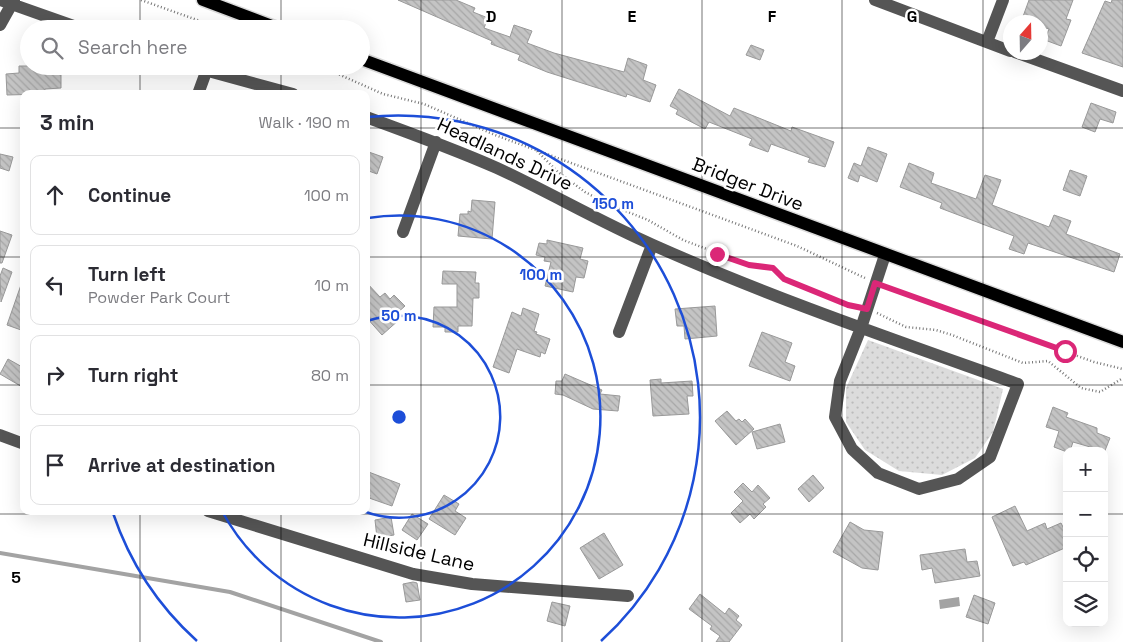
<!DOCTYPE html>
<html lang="en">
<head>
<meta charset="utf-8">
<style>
	body { margin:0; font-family:"Space Grotesk",sans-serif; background:#f2f2f3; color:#2b2b33 }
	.controls { position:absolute; right:15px; bottom:15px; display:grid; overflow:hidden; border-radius:10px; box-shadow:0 5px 20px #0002 }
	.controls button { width:45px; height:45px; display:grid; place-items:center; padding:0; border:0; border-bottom:1px solid #e1e1e2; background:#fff; color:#2b2b33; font:25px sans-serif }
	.compass { position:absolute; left:1003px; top:15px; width:45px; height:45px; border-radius:50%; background:#fff; box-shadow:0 5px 20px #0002; rotate:20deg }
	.stop { position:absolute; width:15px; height:15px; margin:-11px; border:4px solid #db2777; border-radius:50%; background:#fff }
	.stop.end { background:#db2777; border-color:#fff; box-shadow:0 1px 5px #0008 }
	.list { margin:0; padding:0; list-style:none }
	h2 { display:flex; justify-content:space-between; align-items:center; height:65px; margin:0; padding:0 20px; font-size:21px }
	h2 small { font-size:16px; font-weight:400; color:#7c7c81 }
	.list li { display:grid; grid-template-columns:32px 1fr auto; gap:15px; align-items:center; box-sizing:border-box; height:80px; margin:0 10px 10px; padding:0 10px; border:1px solid #e1e1e2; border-radius:10px }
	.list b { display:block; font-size:19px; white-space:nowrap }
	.list p { margin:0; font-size:16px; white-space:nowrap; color:#7c7c81 }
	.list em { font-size:16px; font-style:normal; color:#7c7c81 }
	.icon { flex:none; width:28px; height:28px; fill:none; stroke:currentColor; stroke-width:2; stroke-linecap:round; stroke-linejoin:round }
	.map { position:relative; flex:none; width:1123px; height:642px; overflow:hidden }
	.search { position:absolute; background:#fff; box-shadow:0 5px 20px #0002; left:20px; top:20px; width:350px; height:55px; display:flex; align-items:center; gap:12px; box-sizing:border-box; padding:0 18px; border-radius:28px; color:#7c7c81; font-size:19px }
	.panel { position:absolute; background:#fff; box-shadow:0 5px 20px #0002; left:20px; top:90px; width:350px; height:425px; border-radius:10px }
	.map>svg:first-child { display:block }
	.grass { fill:url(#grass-dots) }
	.water { fill:#a3a3a3 }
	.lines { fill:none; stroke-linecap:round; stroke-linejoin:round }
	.stream { stroke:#a3a3a3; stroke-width:4 }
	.building { fill:url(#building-back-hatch); stroke:#999 }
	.major-casing { stroke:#dbdbdb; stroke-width:15 }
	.path { stroke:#777; stroke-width:2.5; stroke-dasharray:1 2.5; stroke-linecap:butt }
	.minor { stroke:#555; stroke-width:12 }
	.major { stroke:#000; stroke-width:12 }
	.route { stroke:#db2777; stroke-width:6 }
	.grid { fill:none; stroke:#000; stroke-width:1; stroke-opacity:0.55 }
	.ring { fill:none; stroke:#1d4ed8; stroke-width:2.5 }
	.labels { text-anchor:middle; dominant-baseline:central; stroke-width:5; stroke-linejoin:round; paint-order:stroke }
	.street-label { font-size:19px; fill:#000; stroke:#fff }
	.grid-label { font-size:16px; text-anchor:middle; font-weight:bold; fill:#000; stroke:#fff; stroke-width:5; stroke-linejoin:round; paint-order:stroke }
	.centre { fill:#1d4ed8; stroke:#fff; stroke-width:2.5 }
	.ring-label { font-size:15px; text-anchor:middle; font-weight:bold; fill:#1d4ed8; stroke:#fff; stroke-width:5; stroke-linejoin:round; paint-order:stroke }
</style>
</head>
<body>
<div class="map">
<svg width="1123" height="642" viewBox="0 0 1123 642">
	<defs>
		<pattern id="grass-dots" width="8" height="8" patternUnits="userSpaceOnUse" patternTransform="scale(1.25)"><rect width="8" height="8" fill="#dcdcdc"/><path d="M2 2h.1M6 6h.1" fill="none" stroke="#bbb" stroke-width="1.8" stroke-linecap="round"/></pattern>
		<pattern id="building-back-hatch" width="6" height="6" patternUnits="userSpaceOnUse" patternTransform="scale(1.25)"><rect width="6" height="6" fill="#c4c4c4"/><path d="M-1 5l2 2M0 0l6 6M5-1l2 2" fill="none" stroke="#a7a7a7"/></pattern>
	</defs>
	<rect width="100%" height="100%" fill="#fff"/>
	<!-- grass -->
	<path class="grass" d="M 868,340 L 1003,389 L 993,432 L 975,458 L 942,475 L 899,471 L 865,450 L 846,422 L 846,388 Z"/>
	<!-- water -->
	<path class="water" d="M 959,597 L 960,606 L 940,609 L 939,600 Z"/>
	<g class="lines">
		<!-- stream -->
		<path class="stream" d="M 0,553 L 230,592 L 381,642"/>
	</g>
	<!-- building -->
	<path class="building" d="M 398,0 L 456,0 L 475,8 L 473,12 L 488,18 L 484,28 L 510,37 L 514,25 L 532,31 L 527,43 L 554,53 L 624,72 L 628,58 L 647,65 L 643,80 L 656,85 L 650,102 L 627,94 L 626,97 L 547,72 L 518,60 L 520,55 L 491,44 L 492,41 Z
		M 1029,0 L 1073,0 L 1066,19 L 1071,20 L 1061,46 L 1045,40 L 1049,29 L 1040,26 L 1040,22 L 1021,22 Z
		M 1112,0 L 1123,0 L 1123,67 L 1082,53 L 1105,1 L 1111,3 Z
		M 751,45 L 764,50 L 760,60 L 746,55 Z
		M 19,66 L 61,66 L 61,88 L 45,89 L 44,94 L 7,95 L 6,74 L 19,73 Z
		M 679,89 L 730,116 L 734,108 L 791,131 L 792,127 L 834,142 L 825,167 L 808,162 L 810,158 L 771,144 L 768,152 L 749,145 L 752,139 L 709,122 L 705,129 L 676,114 L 678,110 L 670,106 Z
		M 1091,103 L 1116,112 L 1113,123 L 1100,119 L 1095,132 L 1082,127 Z
		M 868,147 L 887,154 L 877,182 L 860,175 L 858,182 L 848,178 L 854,163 L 861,166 Z
		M 366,151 L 383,157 L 377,174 L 366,170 Z
		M 0,154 L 13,157 L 9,171 L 0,168 Z
		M 909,163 L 934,173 L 931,183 L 976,199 L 985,175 L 1001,180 L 992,205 L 1049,227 L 1054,215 L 1071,221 L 1066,234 L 1120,254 L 1114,272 L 1028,243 L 1024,254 L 1009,249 L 1014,236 L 940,208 L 942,203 L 900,187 Z
		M 1070,170 L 1087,176 L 1080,196 L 1063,190 Z
		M 472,200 L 495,202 L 492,239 L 458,236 L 460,214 L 468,214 L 468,211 L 471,212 Z
		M 0,231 L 12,235 L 2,263 L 0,263 Z
		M 547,240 L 583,248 L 580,259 L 588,261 L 584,278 L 576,277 L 573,292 L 545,286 L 551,262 L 544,261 L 545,257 L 536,255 L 539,243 L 547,244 Z
		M 3,268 L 12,272 L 1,302 L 0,276 Z
		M 443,271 L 476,272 L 475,283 L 479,283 L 479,298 L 473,298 L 472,326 L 458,326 L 458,332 L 445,332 L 445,327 L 433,327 L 434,307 L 457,307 L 457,284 L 442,284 Z
		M 22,282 L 24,282 L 24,331 L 7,325 Z
		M 366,282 L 380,297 L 385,293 L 390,299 L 394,295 L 405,306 L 396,314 L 400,319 L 382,335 L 366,317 Z
		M 715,306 L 717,336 L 685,339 L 684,326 L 677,326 L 675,309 Z
		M 523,308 L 539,314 L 534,331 L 537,332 L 536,334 L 550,339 L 545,354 L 541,352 L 540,357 L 517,349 L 509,373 L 493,367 L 512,312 L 521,316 Z
		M 762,332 L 792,343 L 785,362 L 795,366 L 790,381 L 749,366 Z
		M 8,359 L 24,368 L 24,388 L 0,374 Z
		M 565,374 L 602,390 L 600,394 L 620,396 L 618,411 L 593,409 L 563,395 L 555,394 L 556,381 L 562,381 Z
		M 661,379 L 661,383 L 692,381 L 693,396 L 687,396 L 689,414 L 653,416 L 650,380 Z
		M 1053,407 L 1068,413 L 1066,417 L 1097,428 L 1097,433 L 1110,438 L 1104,453 L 1104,451 L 1073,442 L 1070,451 L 1067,452 L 1054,447 L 1059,431 L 1046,427 Z
		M 727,411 L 736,421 L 739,419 L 742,422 L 745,419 L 754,429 L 736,445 L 715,421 Z
		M 780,424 L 785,442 L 757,449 L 752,432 Z
		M 366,471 L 400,484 L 392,506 L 369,498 L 370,495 L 366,493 Z
		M 813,475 L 824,488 L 809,502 L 798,489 Z
		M 743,483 L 752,492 L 758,485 L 770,498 L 763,504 L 766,507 L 754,519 L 750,514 L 740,523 L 731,513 L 743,501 L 734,492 Z
		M 444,495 L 459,504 L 455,511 L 466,518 L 455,535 L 429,519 Z
		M 1015,506 L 1027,531 L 1045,523 L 1047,529 L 1061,523 L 1067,535 L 1067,547 L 1026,565 L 1024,562 L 1013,566 L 992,517 Z
		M 412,514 L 428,524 L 417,540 L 402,530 Z
		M 391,517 L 394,535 L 377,538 L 375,520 Z
		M 850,522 L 864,530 L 883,532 L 878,570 L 862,568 L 833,552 Z
		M 604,533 L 623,565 L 599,579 L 580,548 Z
		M 965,549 L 967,562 L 977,561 L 980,576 L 935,583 L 932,568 L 922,570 L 920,555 Z
		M 413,582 L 417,583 L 420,600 L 406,602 L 403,584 Z
		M 700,594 L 725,614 L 729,608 L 739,616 L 736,620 L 742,625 L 729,642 L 716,642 L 720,636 L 710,629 L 712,626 L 689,609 Z
		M 974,595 L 995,603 L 988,624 L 966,617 Z
		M 552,602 L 570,606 L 565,626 L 547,621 Z"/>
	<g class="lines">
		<defs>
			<path id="major" d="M 203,0 L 280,29
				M 361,59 L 1123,342"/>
		</defs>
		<!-- major casing -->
		<use href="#major" class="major-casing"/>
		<!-- path -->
		<path class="path" d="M 141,0 L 200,21 L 214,29
			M 320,66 L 383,94 L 424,104 L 495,135 L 797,246 L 865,278
			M 537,151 L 558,172 L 585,192 L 608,204 L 648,220 L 683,240 L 749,265 L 773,268 L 784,279 L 855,307
			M 886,287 L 1094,362 L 1123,369
			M 877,313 L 906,327 L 936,330 L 952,335 L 1023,363 L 1048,361 L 1081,388 L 1100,392 L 1123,378"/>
		<!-- minor -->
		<path class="minor" d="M 0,0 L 82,29
			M 875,0 L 1010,51
			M 0,25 L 14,0
			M 987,42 L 1003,0
			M 1015,52 L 1123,91
			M 190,66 L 293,94
			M 198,94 L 206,72
			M 366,117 C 410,133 454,149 497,168 C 549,192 600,222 653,245 C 772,298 895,340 1018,384 L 990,457 L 958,479 L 919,489 L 878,473 L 852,449 L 835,417 L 840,381 L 861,328 L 885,255
			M 403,232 L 436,142
			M 619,332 L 652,245
			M 0,435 L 24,444
			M 208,511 L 413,574 L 472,584 L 628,596"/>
		<!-- major -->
		<use href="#major" class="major"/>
	</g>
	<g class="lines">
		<!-- route -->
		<path class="route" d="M 717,254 L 749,265 L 773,268 L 784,279 L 848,305 L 867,309 L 875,283 L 1065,351"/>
	</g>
	<!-- grid -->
	<path class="grid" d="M 140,0 L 140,29M 281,0 L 281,29M 421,0 L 421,642M 562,0 L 562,642M 702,0 L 702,642M 842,0 L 842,642M 983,0 L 983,642M 140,66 L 140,94M 281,66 L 281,94M 0,128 L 24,128M 366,128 L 1123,128M 0,257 L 24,257M 366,257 L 1123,257M 0,385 L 24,385M 366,385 L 1123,385M 140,511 L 140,642M 281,511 L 281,642M 0,514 L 1067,514M 1104,514 L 1123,514"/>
	<!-- distance rings -->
	<g class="ring">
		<path d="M367 321A101 101 0 1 1 363 511"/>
		<path d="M368 218A201 201 0 1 1 222 511"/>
		<path d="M197 641A302 302 0 0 1 113 513M367 117A302 302 0 0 1 601 641"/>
	</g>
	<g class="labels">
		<!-- street labels -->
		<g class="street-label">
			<text transform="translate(505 154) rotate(25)">Headlands Drive</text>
			<text transform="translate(748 184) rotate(21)">Bridger Drive</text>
			<text transform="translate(419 552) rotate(13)">Hillside Lane</text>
		</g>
	</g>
	<g class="grid-label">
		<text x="491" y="22">D</text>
		<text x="632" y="22">E</text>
		<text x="772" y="22">F</text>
		<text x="912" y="22">G</text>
		<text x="16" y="583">5</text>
	</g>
	<circle cx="399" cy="417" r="8" class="centre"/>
	<g class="ring-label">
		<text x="613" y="209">150 m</text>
		<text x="541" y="280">100 m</text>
		<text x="399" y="321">50 m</text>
	</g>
</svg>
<div class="controls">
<button>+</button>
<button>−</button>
<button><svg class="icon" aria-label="locate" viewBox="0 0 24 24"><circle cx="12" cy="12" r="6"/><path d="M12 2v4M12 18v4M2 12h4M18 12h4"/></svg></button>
<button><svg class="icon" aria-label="layers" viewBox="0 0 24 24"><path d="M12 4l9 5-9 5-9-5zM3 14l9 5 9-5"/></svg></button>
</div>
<svg class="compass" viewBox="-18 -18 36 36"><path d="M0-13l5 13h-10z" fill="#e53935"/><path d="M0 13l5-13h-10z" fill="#7c7c81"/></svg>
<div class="stop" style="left:1065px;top:351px"></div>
<div class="stop end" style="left:717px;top:254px"></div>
<div class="search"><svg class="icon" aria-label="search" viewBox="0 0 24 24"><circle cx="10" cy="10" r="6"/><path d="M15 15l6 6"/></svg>Search here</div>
<section class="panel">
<h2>3 min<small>Walk · 190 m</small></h2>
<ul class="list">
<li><svg class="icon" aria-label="ahead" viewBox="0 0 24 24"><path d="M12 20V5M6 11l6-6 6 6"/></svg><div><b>Continue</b></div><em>100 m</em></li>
<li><svg class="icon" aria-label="left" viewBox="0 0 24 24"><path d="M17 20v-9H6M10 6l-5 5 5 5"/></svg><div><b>Turn left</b><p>Powder Park Court</p></div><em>10 m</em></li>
<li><svg class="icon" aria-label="right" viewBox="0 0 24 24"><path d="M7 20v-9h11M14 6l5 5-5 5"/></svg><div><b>Turn right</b></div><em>80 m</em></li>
<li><svg class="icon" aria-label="arrive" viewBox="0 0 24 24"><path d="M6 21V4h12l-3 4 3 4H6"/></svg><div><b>Arrive at destination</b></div></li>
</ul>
</section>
</div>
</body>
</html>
